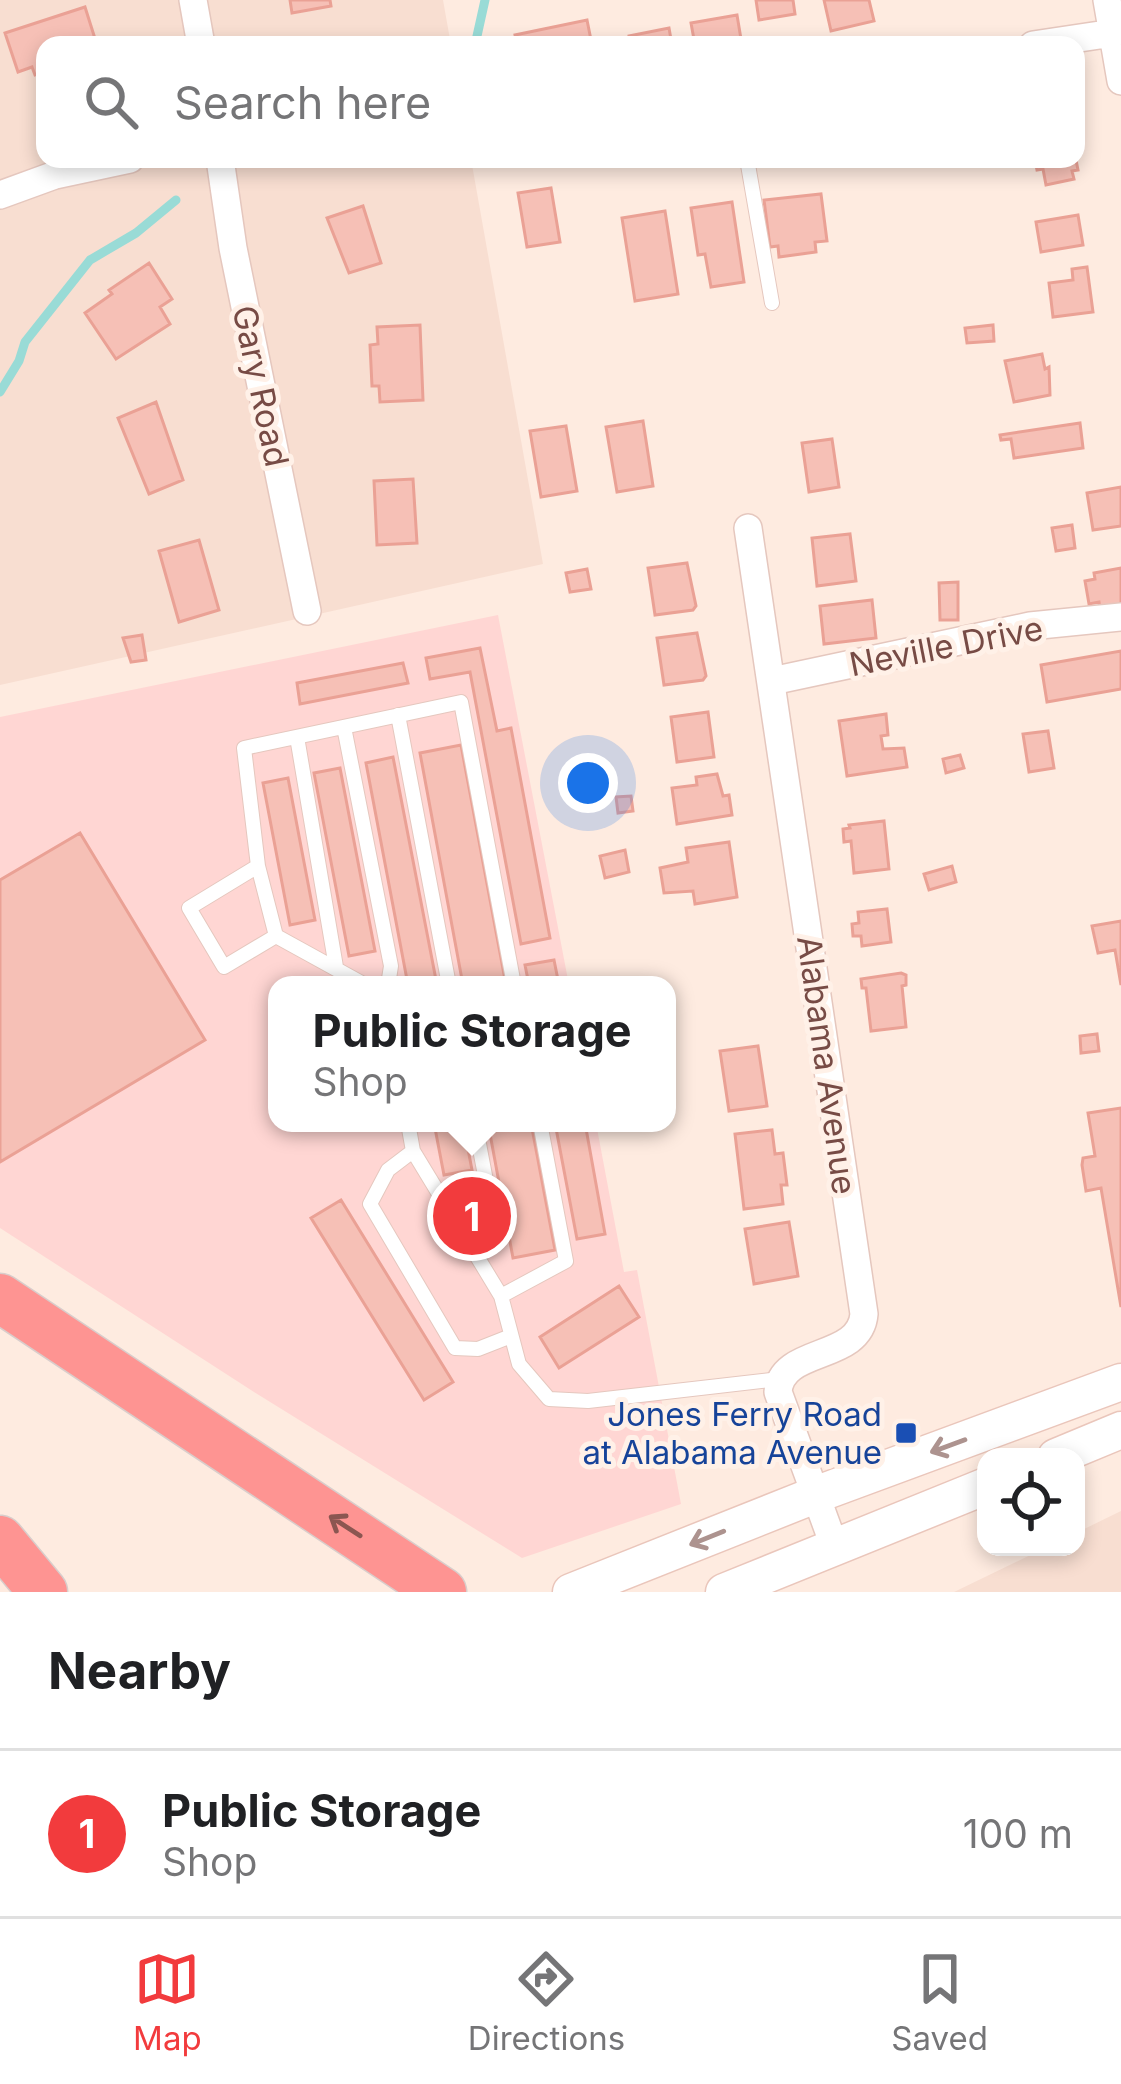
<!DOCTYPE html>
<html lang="en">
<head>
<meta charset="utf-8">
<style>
	body { margin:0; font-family:Inter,sans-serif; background:#f2f2f2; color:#202124 }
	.controls { position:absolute; right:36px; bottom:36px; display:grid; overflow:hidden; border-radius:24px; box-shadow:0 6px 18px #0003 }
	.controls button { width:108px; height:108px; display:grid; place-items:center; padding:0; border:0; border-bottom:3px solid #e0e0e0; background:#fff; color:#202124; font:60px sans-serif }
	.you { position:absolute; left:588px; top:783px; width:42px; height:42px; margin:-30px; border:9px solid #fff; border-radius:50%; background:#1a73e8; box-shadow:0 0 0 18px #1a73e833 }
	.badge { display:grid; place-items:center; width:78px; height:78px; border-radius:50%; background:#f23b3d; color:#fff; font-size:39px; font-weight:700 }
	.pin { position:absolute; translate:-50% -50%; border:6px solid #fff; box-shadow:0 3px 12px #0006 }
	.popup { position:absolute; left:268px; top:976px; width:408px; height:156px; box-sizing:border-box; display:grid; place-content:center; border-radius:24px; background:#fff; filter:drop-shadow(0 3px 9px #0005); font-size:39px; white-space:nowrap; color:#757577 }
	.popup b { font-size:45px; color:#202124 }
	.popup::after { content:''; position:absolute; left:50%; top:100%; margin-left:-24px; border:24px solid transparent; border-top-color:#fff }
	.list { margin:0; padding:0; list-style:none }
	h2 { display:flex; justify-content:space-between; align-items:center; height:156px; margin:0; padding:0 48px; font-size:51px }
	h2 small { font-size:39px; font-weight:400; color:#757577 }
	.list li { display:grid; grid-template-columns:78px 1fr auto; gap:36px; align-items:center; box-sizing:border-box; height:168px; padding:0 48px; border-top:3px solid #e0e0e0 }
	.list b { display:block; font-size:45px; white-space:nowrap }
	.list p { margin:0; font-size:39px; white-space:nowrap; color:#757577 }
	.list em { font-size:39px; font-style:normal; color:#757577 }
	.icon { flex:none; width:66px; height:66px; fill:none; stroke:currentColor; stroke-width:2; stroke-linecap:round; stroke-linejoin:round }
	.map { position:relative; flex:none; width:1121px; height:1592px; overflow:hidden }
	.search { position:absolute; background:#fff; box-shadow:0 6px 18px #0003; left:36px; right:36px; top:36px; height:132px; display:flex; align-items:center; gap:30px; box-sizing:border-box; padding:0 42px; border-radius:24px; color:#757577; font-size:45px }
	.sheet { height:324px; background:#fff }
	nav { display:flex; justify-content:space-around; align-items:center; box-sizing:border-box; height:168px; border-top:3px solid #e0e0e0; background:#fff; font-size:33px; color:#757577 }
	nav a { display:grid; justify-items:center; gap:6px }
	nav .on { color:#f23b3d }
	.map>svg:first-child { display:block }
	.residential { fill:#f8ded1 }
	.commercial { fill:#ffd6d3 }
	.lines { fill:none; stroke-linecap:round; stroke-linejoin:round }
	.stream { stroke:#99dbd6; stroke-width:9 }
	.building { fill:#f6c0b6; stroke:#eaa195; stroke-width:3 }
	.lane-casing { stroke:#e5c7be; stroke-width:16 }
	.street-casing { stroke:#e5c7be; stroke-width:30 }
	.secondary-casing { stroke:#eac6bb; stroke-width:39 }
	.highway-casing { stroke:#d9cdcb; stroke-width:51 }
	.lane { stroke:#fff; stroke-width:14 }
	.street { stroke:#fff; stroke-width:27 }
	.secondary { stroke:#fff; stroke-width:36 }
	.highway { stroke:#fe9492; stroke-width:48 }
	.oneway { stroke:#ad938f }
	.oneway2 { stroke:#8b5651 }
	.transit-dot { fill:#1a4fb4; stroke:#fff1e8; stroke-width:4.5 }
	.labels { text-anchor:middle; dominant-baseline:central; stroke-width:10; stroke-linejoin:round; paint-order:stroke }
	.street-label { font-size:33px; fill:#774b45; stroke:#fff1e8 }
	.transit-label { font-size:33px; fill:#164399; stroke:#fff1e8; text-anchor:end }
</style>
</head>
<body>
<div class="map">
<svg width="1121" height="1592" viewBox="0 0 1121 1592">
	<rect width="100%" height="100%" fill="#feebe0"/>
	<!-- residential -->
	<path class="residential" d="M 0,0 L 443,0 L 451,45 L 45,45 L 45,159 L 471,159 L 543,564 L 0,685 Z
		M 1121,1511 L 1121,1592 L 954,1592 L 1047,1547 L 1076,1547 L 1076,1533 Z"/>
	<!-- commercial -->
	<path class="commercial" d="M 498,615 L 569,985 L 277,985 L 277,1123 L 596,1123 L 624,1272 L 637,1270 L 681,1504 L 522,1558 L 254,1392 L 0,1228 L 0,717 Z"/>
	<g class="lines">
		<!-- stream -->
		<path class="stream" d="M 475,45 L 485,0
			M 0,392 L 19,361 L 25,342 L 90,260 L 136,233 L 176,200"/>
	</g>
	<!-- building -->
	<path class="building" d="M 290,0 L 330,0 L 331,6 L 292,13 Z
		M 756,0 L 793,0 L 795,14 L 759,20 Z
		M 824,0 L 869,0 L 874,21 L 831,31 Z
		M 85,7 L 97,45 L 45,45 L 45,72 L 35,75 L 32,67 L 18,72 L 5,33 Z
		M 737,15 L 742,45 L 695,45 L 691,23 Z
		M 587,20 L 592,45 L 517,45 L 515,35 Z
		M 669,28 L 672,45 L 630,45 L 629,36 Z
		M 1035,160 L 1076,160 L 1078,170 L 1072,171 L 1074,179 L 1046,185 L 1043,169 L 1037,170 Z
		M 551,188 L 560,242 L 527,247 L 518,193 Z
		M 821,194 L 827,241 L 815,242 L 816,252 L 779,257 L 778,246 L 770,247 L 764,200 Z
		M 732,202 L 744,282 L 711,287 L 705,254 L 698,255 L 691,208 Z
		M 363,206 L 381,263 L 349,273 L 327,218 Z
		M 665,211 L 678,294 L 635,301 L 622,218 Z
		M 1078,215 L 1083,245 L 1041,252 L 1036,222 Z
		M 149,263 L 172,299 L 160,307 L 170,324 L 116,359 L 85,313 L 112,294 L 109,290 Z
		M 1087,267 L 1093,312 L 1053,317 L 1049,283 L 1073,280 L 1072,269 Z
		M 420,325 L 423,400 L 380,402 L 379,386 L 372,386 L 370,345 L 378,344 L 377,327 Z
		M 993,325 L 994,341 L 967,343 L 965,328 Z
		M 1042,354 L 1045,369 L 1049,367 L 1050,395 L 1014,402 L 1005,361 Z
		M 156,402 L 183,480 L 149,494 L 118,418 Z
		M 643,421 L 653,486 L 617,492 L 606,427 Z
		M 1080,423 L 1083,448 L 1014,458 L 1011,439 L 1001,440 L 1000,435 Z
		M 566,426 L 577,491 L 541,497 L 530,431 Z
		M 832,439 L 839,487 L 809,492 L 802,443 Z
		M 413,479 L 417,543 L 377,545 L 374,481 Z
		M 1121,487 L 1121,526 L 1093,530 L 1087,493 Z
		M 1072,525 L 1075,548 L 1056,551 L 1052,528 Z
		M 850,534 L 856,581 L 817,586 L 812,538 Z
		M 199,540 L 219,610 L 179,622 L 159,551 Z
		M 687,563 L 696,606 L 693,610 L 655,615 L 648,568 Z
		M 1121,568 L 1121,604 L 1100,608 L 1099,602 L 1089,604 L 1085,581 L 1095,579 L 1094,573 Z
		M 587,569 L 591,589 L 570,592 L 566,573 Z
		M 958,582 L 958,620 L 940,620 L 939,583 Z
		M 872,600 L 876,638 L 824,644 L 820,606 Z
		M 697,633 L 706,676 L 703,680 L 664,685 L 657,638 Z
		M 142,635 L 146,660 L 131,662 L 123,638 Z
		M 480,648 L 497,731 L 511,728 L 550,938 L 521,944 L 470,672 L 430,679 L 426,658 Z
		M 1121,651 L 1121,689 L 1047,702 L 1041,665 Z
		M 403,663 L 408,683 L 300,704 L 297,683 Z
		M 708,712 L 714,757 L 677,762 L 671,717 Z
		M 886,714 L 888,735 L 881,736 L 883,749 L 904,748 L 907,767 L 847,776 L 839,721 Z
		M 1048,731 L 1054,768 L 1029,772 L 1023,734 Z
		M 461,745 L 506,985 L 463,985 L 420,753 Z
		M 960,755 L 964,768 L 946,773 L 943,759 Z
		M 393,757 L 437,985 L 408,985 L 366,763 Z
		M 340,768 L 375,951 L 349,956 L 314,773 Z
		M 717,774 L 723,796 L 729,795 L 732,815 L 677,824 L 672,788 L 697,785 L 696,777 Z
		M 288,778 L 315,920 L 290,925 L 263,783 Z
		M 631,796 L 633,811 L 618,813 L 616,797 Z
		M 884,821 L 889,869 L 854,873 L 851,841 L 844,842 L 843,829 L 850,828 L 849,825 Z
		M 80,833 L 205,1040 L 0,1162 L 0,880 Z
		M 729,842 L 737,897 L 695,904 L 693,891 L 664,893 L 660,868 L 688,862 L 686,848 Z
		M 625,850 L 629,872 L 605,878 L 600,856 Z
		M 952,866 L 956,882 L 929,890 L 924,874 Z
		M 887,909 L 891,942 L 862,946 L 861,936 L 853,936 L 852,924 L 859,923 L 858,912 Z
		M 1121,921 L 1121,985 L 1115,950 L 1098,953 L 1092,926 Z
		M 554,960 L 559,985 L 529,985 L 525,965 Z
		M 901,973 L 906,975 L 906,985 L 902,986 L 906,1027 L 871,1031 L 866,988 L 862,988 L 861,979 Z
		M 1097,1034 L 1099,1051 L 1081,1053 L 1080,1036 Z
		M 758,1046 L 767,1106 L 729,1111 L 720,1051 Z
		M 1121,1108 L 1121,1307 L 1101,1188 L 1086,1191 L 1082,1165 L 1083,1158 L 1095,1156 L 1088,1113 Z
		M 434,1123 L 463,1123 L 472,1170 L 444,1175 Z
		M 488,1123 L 531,1123 L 555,1250 L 513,1258 Z
		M 555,1123 L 585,1123 L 605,1234 L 577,1239 Z
		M 772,1130 L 775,1154 L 783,1153 L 787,1185 L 781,1185 L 783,1204 L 744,1209 L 735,1134 Z
		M 341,1200 L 453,1382 L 424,1400 L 311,1218 Z
		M 789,1222 L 798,1276 L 754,1284 L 745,1229 Z
		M 619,1286 L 639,1317 L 559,1368 L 540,1337 Z"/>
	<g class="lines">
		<defs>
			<path id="lane" d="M 747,159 L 772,303
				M 398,715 L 449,985
				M 344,727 L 391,966 L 388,985
				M 297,737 L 336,967
				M 258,866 L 189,908 L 224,967 L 276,936
				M 365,985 L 276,936 L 258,866 L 244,748 L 461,702 L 514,985
				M 408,1123 L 413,1151 L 501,1296 L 519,1364 L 549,1399 L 588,1401 L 779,1379
				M 413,1151 L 388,1170 L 370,1204 L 455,1348 L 478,1349 L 511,1336
				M 474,1252 L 492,1212 L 475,1123
				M 501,1296 L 566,1261 L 540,1123"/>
			<path id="street" d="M 193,0 L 201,45
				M 1107,0 L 1121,81
				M 1033,45 L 1113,33
				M 220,159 L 233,248 L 307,611
				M 0,195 L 55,175 L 130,159
				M 748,528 L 864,1314 C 860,1362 781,1346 778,1392 L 835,1548
				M 772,681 L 1030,626 L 1121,617"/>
			<path id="secondary" d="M 1056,1457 L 1121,1430
				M 571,1592 L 815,1495 L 1121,1382
				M 724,1592 L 986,1486"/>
			<path id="highway" d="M 0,1298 L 442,1592
				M 0,1540 L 43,1592"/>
		</defs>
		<!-- lane casing -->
		<use href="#lane" class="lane-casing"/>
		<!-- street casing -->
		<use href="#street" class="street-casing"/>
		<!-- secondary casing -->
		<use href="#secondary" class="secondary-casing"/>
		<!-- highway casing -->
		<use href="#highway" class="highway-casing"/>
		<!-- lane -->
		<use href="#lane" class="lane"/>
		<!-- street -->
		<use href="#street" class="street"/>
		<!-- secondary -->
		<use href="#secondary" class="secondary"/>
		<!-- highway -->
		<use href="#highway" class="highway"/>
	</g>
	<!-- one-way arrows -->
	<defs><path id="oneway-shaft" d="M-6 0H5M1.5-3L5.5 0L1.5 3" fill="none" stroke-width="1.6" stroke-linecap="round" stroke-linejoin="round" transform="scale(3)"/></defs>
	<g class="oneway">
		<use href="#oneway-shaft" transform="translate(948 1446) rotate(160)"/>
		<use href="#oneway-shaft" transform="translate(707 1538) rotate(158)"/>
	</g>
	<use class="oneway2" href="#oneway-shaft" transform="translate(345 1526) rotate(-147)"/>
	<!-- markers -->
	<rect class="transit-dot" x="894" y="1421" width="24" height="24" rx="6"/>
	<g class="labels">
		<!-- street labels -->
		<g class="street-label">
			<text transform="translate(261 386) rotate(78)">Gary Road</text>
			<text transform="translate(946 646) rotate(-11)">Neville Drive</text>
			<text transform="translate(827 1065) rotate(82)">Alabama Avenue</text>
		</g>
		<!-- transit labels -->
		<g class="transit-label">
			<text x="882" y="1414">Jones Ferry Road<tspan x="882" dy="38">at Alabama Avenue</tspan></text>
		</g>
	</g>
</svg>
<div class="controls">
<button><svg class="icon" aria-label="locate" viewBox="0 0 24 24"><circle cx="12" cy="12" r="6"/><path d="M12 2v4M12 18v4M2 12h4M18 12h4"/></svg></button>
</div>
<div class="you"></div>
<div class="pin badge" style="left:472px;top:1216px">1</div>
<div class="popup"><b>Public Storage</b>Shop</div>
<div class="search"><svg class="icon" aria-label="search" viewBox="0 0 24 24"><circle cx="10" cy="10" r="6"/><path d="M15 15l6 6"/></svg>Search here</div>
</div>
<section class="sheet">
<h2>Nearby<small></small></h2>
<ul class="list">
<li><span class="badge">1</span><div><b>Public Storage</b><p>Shop</p></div><em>100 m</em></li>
</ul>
</section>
<nav>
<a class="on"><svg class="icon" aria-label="map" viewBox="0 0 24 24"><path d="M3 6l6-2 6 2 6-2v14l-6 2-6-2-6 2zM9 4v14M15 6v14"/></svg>Map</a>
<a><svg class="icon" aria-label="directions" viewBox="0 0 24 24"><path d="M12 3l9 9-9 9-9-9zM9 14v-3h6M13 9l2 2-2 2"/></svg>Directions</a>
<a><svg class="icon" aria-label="saved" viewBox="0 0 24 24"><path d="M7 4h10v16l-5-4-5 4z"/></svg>Saved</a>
</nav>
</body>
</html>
